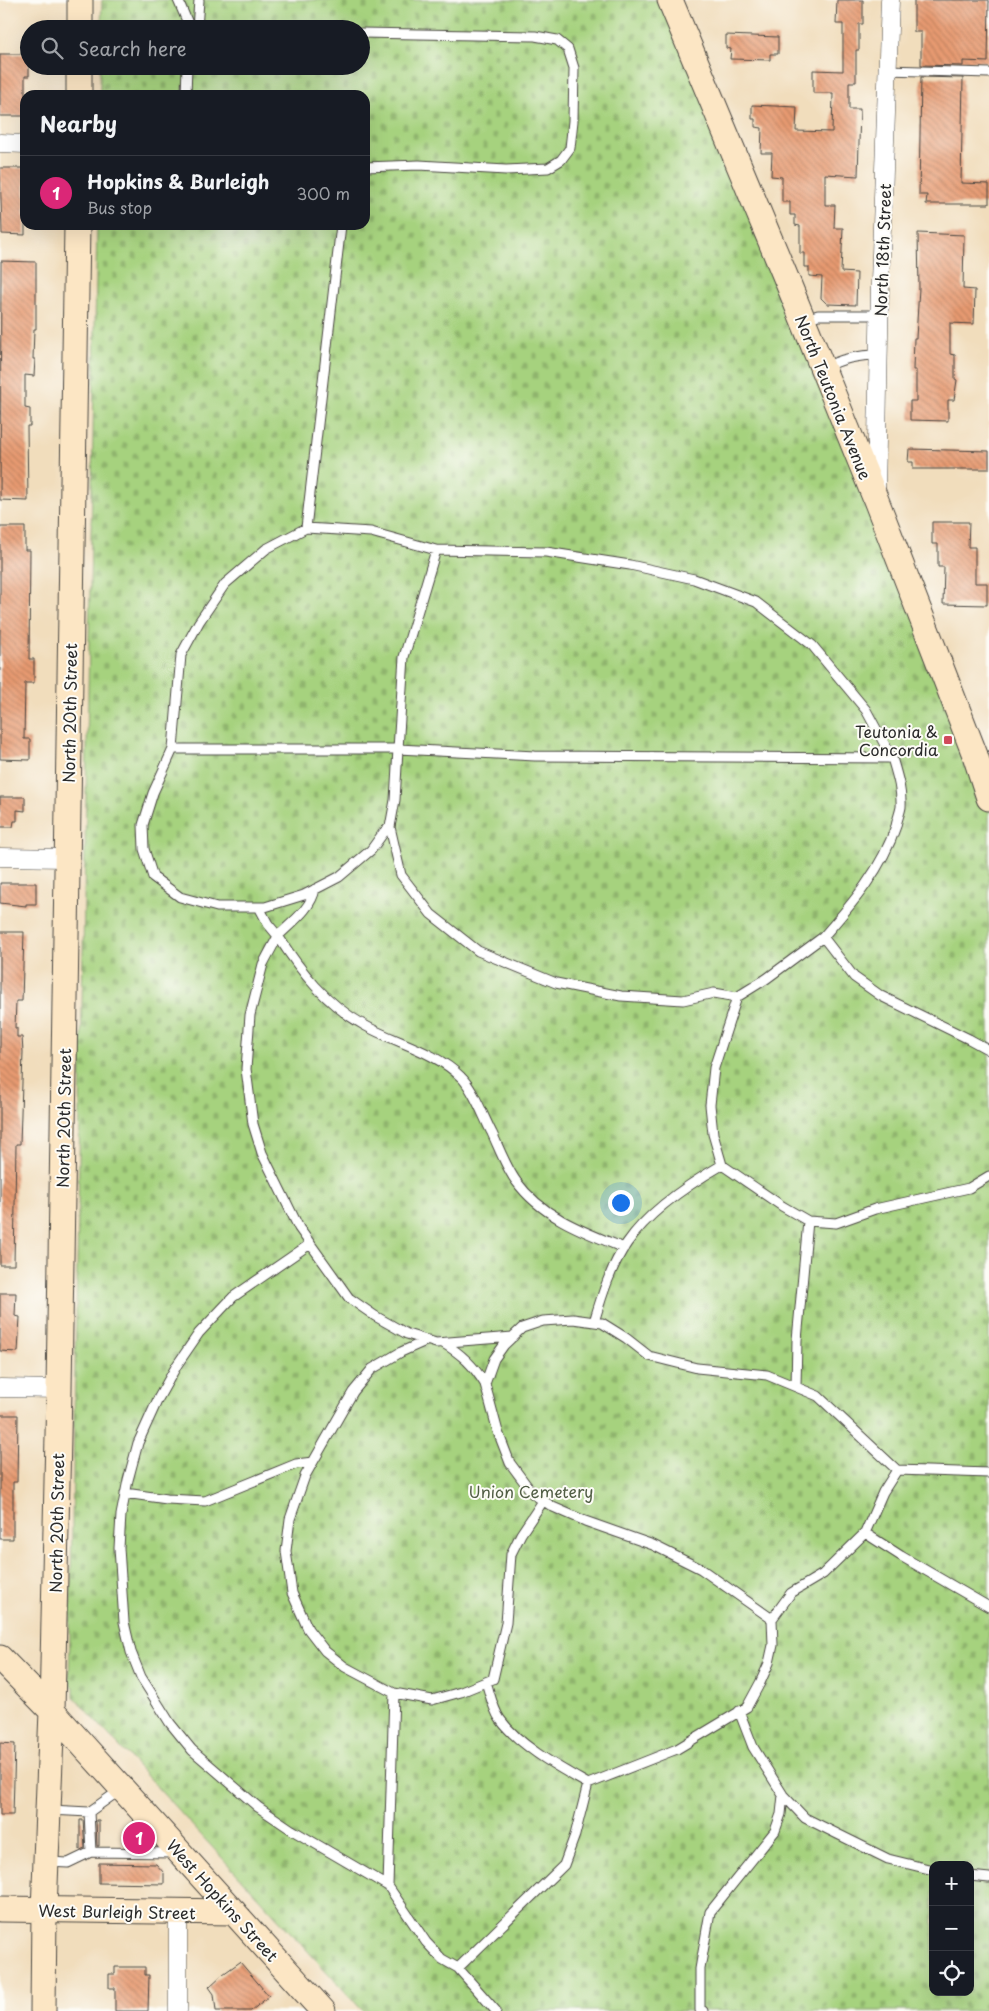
<!DOCTYPE html>
<html lang="en">
<head>
<meta charset="utf-8">
<style>
	body { margin:0; font-family:"Playpen Sans",sans-serif; background:#20242c; color:#f1f3f6 }
	.controls { position:absolute; right:15px; bottom:15px; display:grid; overflow:hidden; border-radius:10px; box-shadow:0 5px 20px #0002 }
	.controls button { width:45px; height:45px; display:grid; place-items:center; padding:0; border:0; border-bottom:1px solid #363941; background:#171b24; color:#f1f3f6; font:25px sans-serif }
	.you { position:absolute; left:620px; top:1202px; width:18px; height:18px; margin:-12px; border:4px solid #fff; border-radius:50%; background:#1a73e8; box-shadow:0 0 0 8px #1a73e833 }
	.badge { display:grid; place-items:center; width:32px; height:32px; border-radius:50%; background:#db2777; color:#fff; font-size:16px; font-weight:700 }
	.pin { position:absolute; translate:-50% -50%; border:2px solid #fff; box-shadow:0 1px 5px #0006 }
	.list { margin:0; padding:0; list-style:none }
	h2 { display:flex; justify-content:space-between; align-items:center; height:65px; margin:0; padding:0 20px; font-size:21px }
	h2 small { font-size:16px; font-weight:400; color:#9ea1a6 }
	.list li { display:grid; grid-template-columns:32px 1fr auto; gap:15px; align-items:center; box-sizing:border-box; height:75px; padding:0 20px; border-top:1px solid #363941 }
	.list b { display:block; font-size:19px; white-space:nowrap }
	.list p { margin:0; font-size:16px; white-space:nowrap; color:#9ea1a6 }
	.list em { font-size:16px; font-style:normal; color:#9ea1a6 }
	.icon { flex:none; width:28px; height:28px; fill:none; stroke:currentColor; stroke-width:2; stroke-linecap:round; stroke-linejoin:round }
	.map { position:relative; flex:none; width:989px; height:2011px; overflow:hidden }
	.search { position:absolute; background:#171b24; box-shadow:0 5px 20px #0002; left:20px; top:20px; width:350px; height:55px; display:flex; align-items:center; gap:12px; box-sizing:border-box; padding:0 18px; border-radius:28px; color:#9ea1a6; font-size:19px }
	.panel { position:absolute; background:#171b24; box-shadow:0 5px 20px #0002; left:20px; top:90px; width:350px; height:140px; border-radius:15px }
	.map>svg:first-child { display:block }
	.cemetery { fill:url(#cemetery-stones); stroke:#687e54; fill-rule:evenodd }
	.building { fill:url(#building-back-hatch) }
	.lines { fill:none; stroke-linecap:round; stroke-linejoin:round }
	.service-casing { stroke:#494641; stroke-width:11 }
	.minor-casing { stroke:#494641; stroke-width:19 }
	.secondary-casing { stroke:#494641; stroke-width:27 }
	.service { stroke:#fff; stroke-width:9 }
	.minor { stroke:#fff; stroke-width:18 }
	.secondary { stroke:#fce6c4; stroke-width:25 }
	.poi-dot { fill:#d1495b; stroke:#fdfcf7; stroke-width:2 }
	.labels { text-anchor:middle; dominant-baseline:central; stroke-width:4; stroke-linejoin:round; paint-order:stroke }
	.street-label { font-size:16px; fill:#2b2b2b; stroke:#fdfcf7 }
	.poi-label { font-size:16px; fill:#2b2b2b; stroke:#fdfcf7; text-anchor:end }
	.park-label { font-size:16px; fill:#505d44; stroke:#fdfcf7 }
</style>
</head>
<body>
<div class="map">
<svg width="989" height="2011" viewBox="0 0 989 2011">
	<defs>
		<pattern id="cemetery-stones" width="16" height="16" patternUnits="userSpaceOnUse" patternTransform="scale(1.25)"><rect width="16" height="16" fill="#a6d27e"/><path d="M2 7V4a2 2 0 0 1 4 0v3zM10 15v-3a2 2 0 0 1 4 0v3z" fill="#8fb46d"/></pattern>
		<pattern id="building-back-hatch" width="6" height="6" patternUnits="userSpaceOnUse" patternTransform="scale(1.25)"><rect width="6" height="6" fill="#e79a71"/><path d="M-1 5l2 2M0 0l6 6M5-1l2 2" fill="none" stroke="#bb7e5d"/></pattern>
	</defs>
	<rect width="100%" height="100%" fill="#fdfcf7"/>
	<filter id="ink" filterUnits="userSpaceOnUse"><feTurbulence type="fractalNoise" baseFrequency=".02" numOctaves="2"/><feDisplacementMap in="SourceGraphic" scale="10" xChannelSelector="R" yChannelSelector="G"/><feConvolveMatrix kernelMatrix="1 2 1 2 8 2 1 2 1" color-interpolation-filters="sRGB"/></filter>
	<filter id="wash" filterUnits="userSpaceOnUse"><feTurbulence type="fractalNoise" baseFrequency=".0096" numOctaves="4" result="noise"/><feDisplacementMap in="SourceGraphic" scale="20" xChannelSelector="R" yChannelSelector="G"/><feGaussianBlur stdDeviation="1.12" result="paint"/><feColorMatrix in="noise" values="0 0 0 0 0 0 0 0 0 0 0 0 0 0 0 0 0 1.4 0 .05"/><feComposite in="paint" operator="in"/></filter>
	<g filter="url(#wash)">
		<rect width="100%" height="100%" fill="#f1ddbc"/>
		<!-- cemetery -->
		<path class="cemetery" d="M 102,0 L 670,0 L 989,798 L 989,2011 L 363,2011 L 74,1697 L 74,1687 L 69,1683 L 97,225 L 365,225 L 365,95 L 100,95 L 100,66 L 361,66 L 361,29 L 101,29 ZM 933,1865 L 970,1865 L 970,1992 L 933,1992 Z"/>
		<g id="blocks">
			<!-- building -->
			<path class="building" d="M 837,0 L 863,0 L 863,24 L 859,24 L 859,50 L 856,50 L 856,82 L 849,82 L 849,109 L 860,109 L 858,176 L 825,174 L 825,205 L 835,205 L 834,228 L 843,228 L 841,272 L 857,273 L 856,305 L 827,304 L 821,298 L 822,277 L 809,276 L 809,267 L 804,267 L 804,253 L 800,253 L 800,226 L 795,225 L 795,215 L 790,215 L 790,202 L 782,202 L 782,177 L 771,176 L 772,153 L 761,153 L 762,128 L 755,127 L 755,119 L 752,119 L 752,105 L 797,107 L 796,131 L 832,132 L 833,93 L 813,93 L 813,70 L 843,71 L 843,24 L 836,24 Z
				M 914,0 L 989,0 L 988,62 L 963,61 L 963,66 L 921,65 L 921,32 L 914,32 Z
				M 726,35 L 778,37 L 778,54 L 770,54 L 770,60 L 730,59 L 731,49 L 726,48 Z
				M 0,54 L 29,54 L 29,76 L 25,76 L 25,116 L 0,116 Z
				M 921,77 L 963,78 L 961,183 L 989,184 L 989,204 L 926,204 L 927,195 L 919,195 Z
				M 0,168 L 25,168 L 25,235 L 2,234 Z
				M 918,233 L 964,235 L 963,289 L 975,290 L 974,324 L 950,323 L 950,354 L 955,355 L 955,379 L 957,380 L 954,400 L 948,400 L 948,421 L 910,420 L 910,401 L 916,401 L 916,370 L 913,370 L 914,338 L 916,338 L 919,288 Z
				M 1,261 L 36,262 L 36,329 L 34,329 L 33,359 L 35,359 L 34,376 L 25,375 L 25,408 L 30,409 L 30,426 L 27,426 L 28,501 L 0,500 Z
				M 909,449 L 989,451 L 989,469 L 913,469 L 913,462 L 908,462 Z
				M 932,522 L 969,522 L 968,547 L 975,547 L 975,583 L 987,583 L 987,605 L 943,604 L 944,567 L 938,567 L 938,544 L 932,544 Z
				M 0,527 L 25,527 L 25,550 L 30,550 L 29,659 L 34,659 L 34,683 L 25,683 L 24,739 L 30,739 L 30,760 L 0,759 Z
				M 0,797 L 25,797 L 25,811 L 17,810 L 17,821 L 14,821 L 13,827 L 0,827 Z
				M 0,883 L 36,883 L 36,904 L 26,904 L 26,906 L 0,903 Z
				M 0,932 L 24,932 L 22,1001 L 16,1001 L 15,1028 L 17,1028 L 17,1037 L 22,1037 L 23,1052 L 20,1144 L 16,1144 L 14,1265 L 0,1265 Z
				M 0,1293 L 16,1293 L 15,1316 L 20,1317 L 18,1352 L 0,1351 Z
				M 0,1415 L 18,1415 L 17,1482 L 13,1482 L 13,1539 L 0,1539 Z
				M 0,1743 L 15,1744 L 13,1815 L 0,1815 Z
				M 80,1820 L 83,1820 L 85,1848 L 80,1850 Z
				M 96,1820 L 99,1820 L 99,1846 L 97,1846 Z
				M 99,1863 L 156,1864 L 164,1873 L 164,1884 L 99,1883 Z
				M 240,1962 L 269,1996 L 251,2011 L 216,2011 L 214,1994 L 209,1987 L 223,1974 Z
				M 115,1967 L 145,1967 L 145,1975 L 149,1975 L 148,2011 L 115,2011 L 115,1988 L 109,1988 L 109,1974 L 115,1974 Z"/>
		</g>
	</g>
	<g filter="url(#ink)">
		<use href="#blocks" fill-opacity="0" stroke="#494641" stroke-width="1"/>
		<g class="lines">
			<defs>
				<path id="service" d="M 178,0 L 190,28
					M 197,29 L 199,0
					M 361,33 L 535,36 L 557,40 L 568,49 L 574,68 L 573,121 L 570,148 L 561,160 L 548,168 L 506,170 L 419,165 L 365,167
					M 887,70 L 989,73
					M 186,95 L 187,66
					M 804,320 L 818,315 L 880,315
					M 824,368 C 842,358 859,355 879,355
					M 306,528 L 341,225
					M 436,550 L 371,532 L 306,528 L 266,549 L 225,584 L 199,622 L 181,655 L 173,749 L 398,749 L 404,657 L 436,550 L 546,552 L 630,565 L 694,579 L 756,602 L 812,645 L 866,710 L 892,758
					M 173,749 L 153,793 L 143,825 L 144,849 L 153,877 L 180,897 L 217,907 L 265,907 L 304,895 L 339,877 L 371,850 L 384,832 L 390,827
					M 315,889 C 311,909 292,922 278,936 C 301,972 326,1004 364,1025 C 396,1043 435,1051 461,1077 C 473,1088 484,1118 492,1133 C 499,1148 506,1167 516,1181 C 542,1217 584,1232 624,1248
					M 259,907 L 268,924 L 278,936 L 263,964 L 250,1015 L 246,1069 L 253,1124 L 262,1153 L 299,1228 L 349,1298 L 375,1316 L 407,1334 L 436,1343 L 513,1337
					M 737,997 L 714,993 L 683,1000 L 621,996 L 556,983 L 478,951 L 431,914 L 401,875 L 390,827 L 395,800 L 398,749 L 535,756 L 892,758 C 897,775 902,790 901,807 C 900,813 897,820 896,826 C 882,869 853,903 823,937
					M 722,1165 L 713,1134 L 710,1105 L 714,1068 L 737,997 L 766,979 L 823,937 L 854,977 L 881,996 L 969,1039 L 989,1050
					M 808,1221 L 836,1223 L 875,1209 L 969,1188 L 989,1176
					M 310,1244 L 233,1297 L 199,1333 L 177,1365 L 158,1399 L 138,1443 L 128,1480 L 121,1515 L 119,1548 L 124,1622 L 131,1652 L 141,1677 L 170,1723 L 192,1750 L 258,1807 L 292,1830 L 388,1886 L 426,1942 L 442,1959 L 458,1968
					M 594,1322 C 602,1295 611,1266 627,1243 C 649,1211 689,1184 722,1165 L 782,1206 L 808,1221 L 797,1340 L 796,1387
					M 428,1340 L 401,1352 L 372,1369 L 353,1392 L 305,1476 L 290,1519 L 286,1551 L 292,1593 L 308,1629 L 325,1651 L 345,1667 L 394,1693 L 432,1700 L 461,1692 L 493,1679 L 506,1623 L 511,1554 L 521,1534 L 543,1501
					M 443,1343 C 462,1354 474,1366 485,1384
					M 897,1470 L 883,1492 L 865,1533 L 823,1574 L 791,1593 L 772,1619 L 701,1569 L 653,1545 L 585,1521 L 553,1507 L 533,1494 L 510,1463 L 498,1432 L 485,1384 L 494,1359 L 504,1345 L 522,1328 L 543,1321 L 573,1319 L 602,1323 L 626,1338 L 649,1356 L 697,1368 L 767,1375 L 818,1396 L 897,1470 L 989,1473
					M 125,1493 L 167,1499 L 205,1501 L 296,1464 L 313,1462
					M 865,1533 L 901,1556 L 989,1607
					M 486,1682 C 490,1694 493,1709 500,1719 C 519,1746 560,1768 588,1784 L 677,1749 L 747,1707 L 760,1683 L 769,1663 L 773,1645 L 772,1619
					M 739,1711 L 753,1747 L 783,1795 L 805,1818 L 888,1859 L 933,1870
					M 50,1810 L 89,1812 L 120,1790
					M 89,1812 L 91,1852
					M 48,1862 L 68,1863 L 91,1852 L 175,1853
					M 970,1876 L 989,1878
					M 388,1886 L 394,1693
					M 496,2011 L 458,1968 L 564,1865 L 575,1835 L 588,1784
					M 703,2011 L 700,2010 L 700,1969 L 710,1912 L 775,1831 L 781,1814 L 783,1795"/>
				<path id="minor" d="M 0,143 L 25,144
					M 876,492 L 880,283 L 890,0
					M 0,857 L 66,858
					M 0,1388 L 59,1389
					M 178,2011 L 178,1913"/>
				<path id="secondary" d="M 670,0 L 786,278 L 876,500 L 975,755 L 989,798
					M 80,29 L 80,0
					M 79,95 L 79,66
					M 0,1658 L 52,1711 L 323,2011
					M 0,1909 L 234,1912
					M 43,2011 L 44,1910 L 52,1711 L 59,1389 L 77,225"/>
			</defs>
			<!-- service casing -->
			<use href="#service" class="service-casing"/>
			<!-- minor casing -->
			<use href="#minor" class="minor-casing"/>
			<!-- secondary casing -->
			<use href="#secondary" class="secondary-casing"/>
			<!-- service -->
			<use href="#service" class="service"/>
			<!-- minor -->
			<use href="#minor" class="minor"/>
			<!-- secondary -->
			<use href="#secondary" class="secondary"/>
		</g>
	</g>
	<!-- markers -->
	<rect class="poi-dot" x="943" y="735" width="10" height="10" rx="2.5"/>
	<g class="labels">
		<!-- street labels -->
		<g class="street-label">
			<text transform="translate(882 250) rotate(-88)">North 18th Street</text>
			<text transform="translate(834 397) rotate(68)">North Teutonia Avenue</text>
			<text transform="translate(69 713) rotate(-89)">North 20th Street</text>
			<text transform="translate(63 1118) rotate(-89)">North 20th Street</text>
			<text transform="translate(56 1523) rotate(-89)">North 20th Street</text>
			<text transform="translate(223 1900) rotate(48)">West Hopkins Street</text>
			<text transform="translate(117 1911) rotate(1)">West Burleigh Street</text>
		</g>
		<!-- poi labels -->
		<g class="poi-label">
			<text x="938" y="731">Teutonia &amp;<tspan x="938" dy="18">Concordia</tspan></text>
		</g>
		<!-- park labels -->
		<g class="park-label">
			<text x="531" y="1491">Union Cemetery</text>
		</g>
	</g>
</svg>
<div class="controls">
<button>+</button>
<button>−</button>
<button><svg class="icon" aria-label="locate" viewBox="0 0 24 24"><circle cx="12" cy="12" r="6"/><path d="M12 2v4M12 18v4M2 12h4M18 12h4"/></svg></button>
</div>
<div class="you"></div>
<div class="pin badge" style="left:139px;top:1838px">1</div>
<div class="search"><svg class="icon" aria-label="search" viewBox="0 0 24 24"><circle cx="10" cy="10" r="6"/><path d="M15 15l6 6"/></svg>Search here</div>
<section class="panel">
<h2>Nearby<small></small></h2>
<ul class="list">
<li><span class="badge">1</span><div><b>Hopkins &amp; Burleigh</b><p>Bus stop</p></div><em>300 m</em></li>
</ul>
</section>
</div>
</body>
</html>
